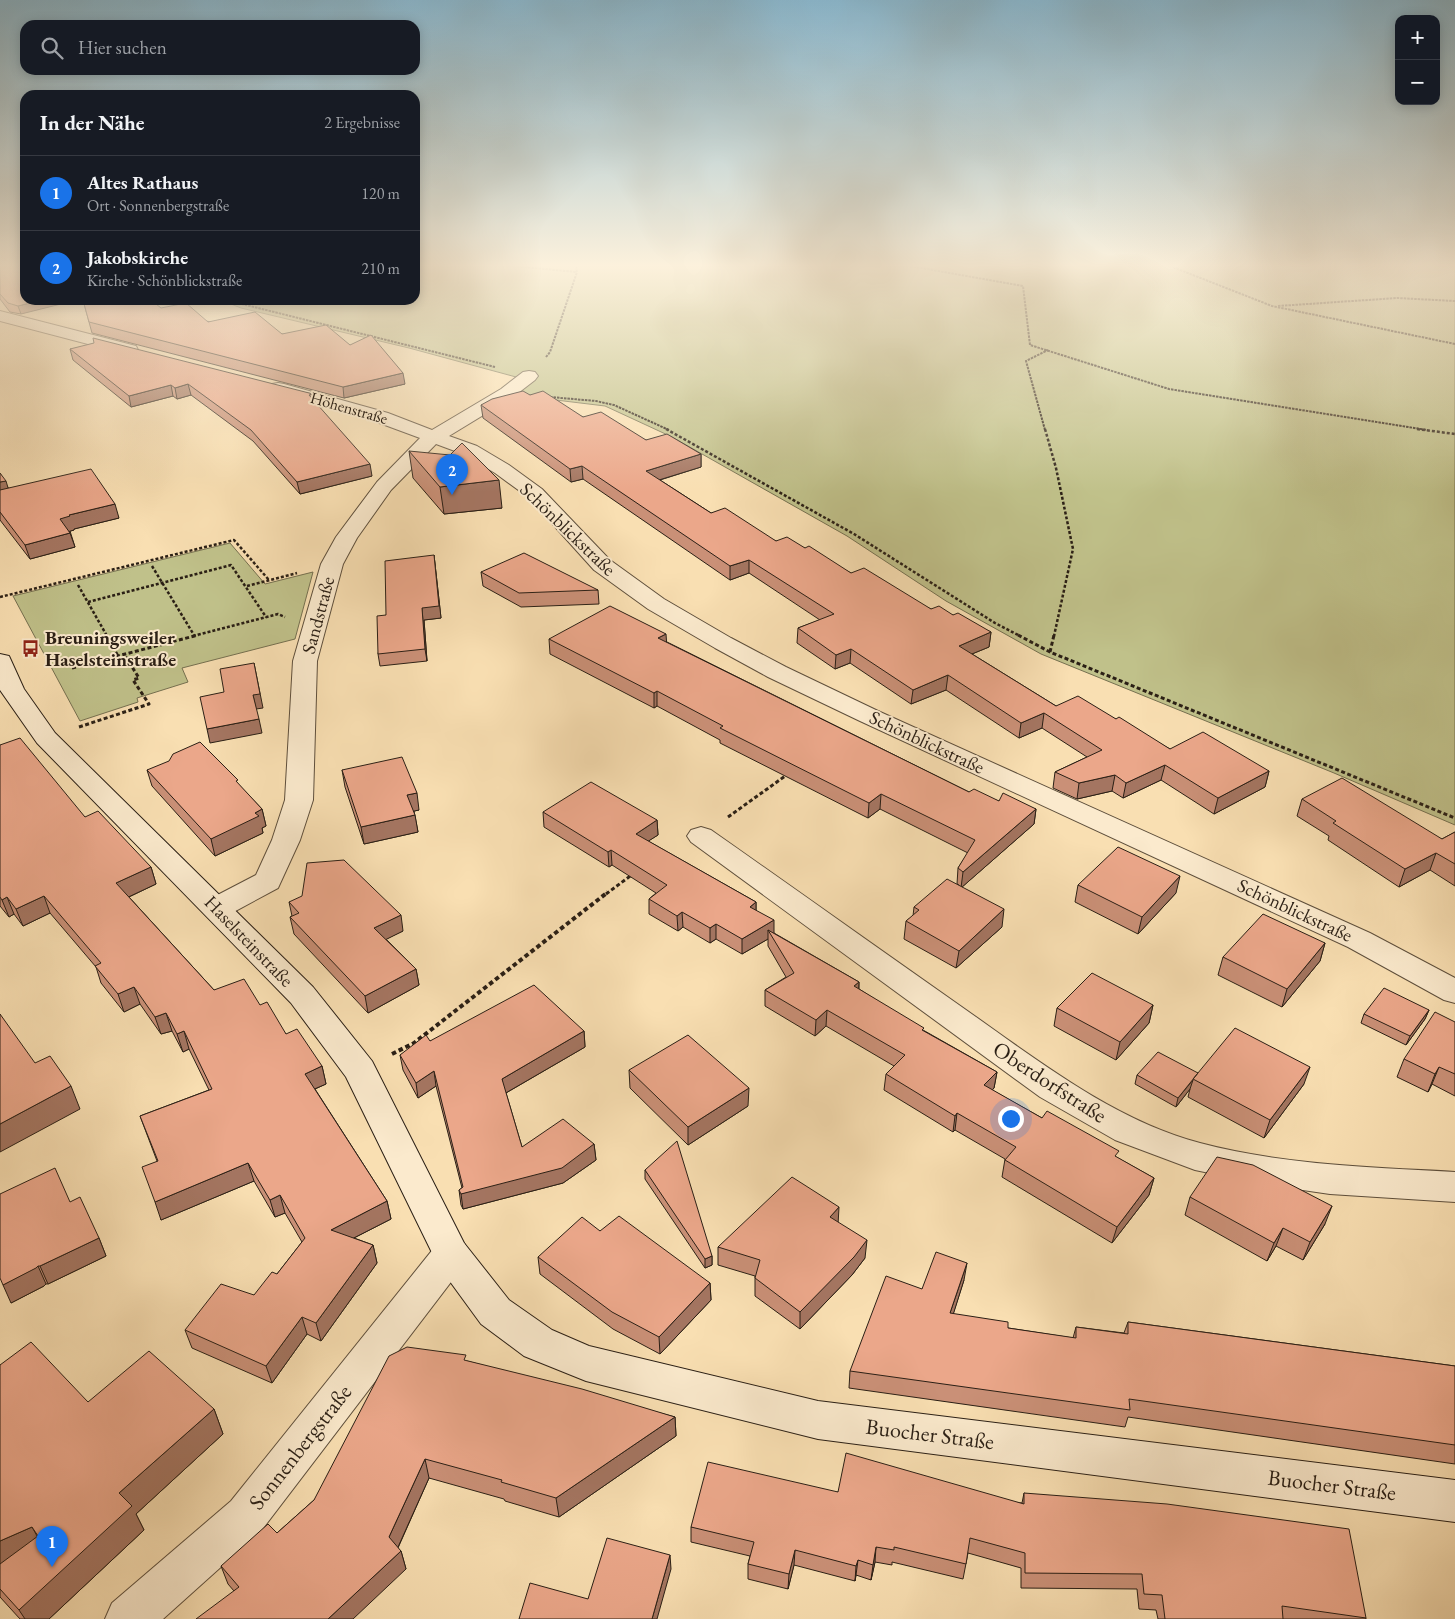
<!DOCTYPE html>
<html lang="de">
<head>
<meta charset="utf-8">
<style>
	body { margin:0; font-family:"EB Garamond",serif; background:#20242c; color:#f1f3f6 }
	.controls { position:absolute; right:15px; top:15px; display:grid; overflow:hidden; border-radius:10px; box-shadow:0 2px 12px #0003 }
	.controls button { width:45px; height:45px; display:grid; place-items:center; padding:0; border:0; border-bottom:1px solid #363941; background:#171b24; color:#f1f3f6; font:25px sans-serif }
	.you { position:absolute; left:1010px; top:1118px; width:18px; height:18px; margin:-12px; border:4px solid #fff; border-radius:50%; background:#1a73e8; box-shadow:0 0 0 8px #1a73e833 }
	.badge { display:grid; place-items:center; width:32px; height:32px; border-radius:50%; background:#1a73e8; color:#fff; font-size:16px; font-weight:700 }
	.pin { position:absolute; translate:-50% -41px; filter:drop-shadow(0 1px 2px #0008) }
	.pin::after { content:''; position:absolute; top:26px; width:18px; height:15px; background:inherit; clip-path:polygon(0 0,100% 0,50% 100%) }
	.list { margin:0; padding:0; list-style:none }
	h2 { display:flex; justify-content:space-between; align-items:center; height:65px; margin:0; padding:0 20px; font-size:21px }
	h2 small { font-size:16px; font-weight:400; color:#9ea1a6 }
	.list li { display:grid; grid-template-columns:32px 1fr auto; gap:15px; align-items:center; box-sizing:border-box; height:75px; padding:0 20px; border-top:1px solid #363941 }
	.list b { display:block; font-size:19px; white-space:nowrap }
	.list p { margin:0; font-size:16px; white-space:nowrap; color:#9ea1a6 }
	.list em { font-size:16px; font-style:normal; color:#9ea1a6 }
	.icon { flex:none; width:28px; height:28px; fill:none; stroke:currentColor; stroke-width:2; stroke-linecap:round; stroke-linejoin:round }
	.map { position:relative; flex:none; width:1455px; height:1619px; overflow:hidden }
	.search { position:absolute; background:#171b24; box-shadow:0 2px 12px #0003; left:20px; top:20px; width:400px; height:55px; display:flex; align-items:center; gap:12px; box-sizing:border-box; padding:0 18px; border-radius:15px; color:#9ea1a6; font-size:19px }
	.panel { position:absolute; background:#171b24; box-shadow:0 2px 12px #0003; left:20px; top:90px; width:400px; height:215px; border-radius:15px }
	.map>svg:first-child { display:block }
	.green { fill:#c0c18a; stroke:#757050 }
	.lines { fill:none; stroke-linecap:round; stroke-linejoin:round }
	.street-casing { stroke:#5e4f3c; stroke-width:2 }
	.secondary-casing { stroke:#2a1f15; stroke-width:2 }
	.path-far3 { stroke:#2a1f15; stroke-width:2; stroke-dasharray:2.5 1; stroke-linecap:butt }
	.path-far2 { stroke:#2a1f15; stroke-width:2.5; stroke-dasharray:3 2; stroke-linecap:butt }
	.path-far1 { stroke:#2a1f15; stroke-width:3; stroke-dasharray:4 2.5; stroke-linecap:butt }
	.path { stroke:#2a1f15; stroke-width:4; stroke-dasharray:4.5 3; stroke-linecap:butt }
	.street { fill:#fbeacd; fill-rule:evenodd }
	.secondary { fill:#fbeacd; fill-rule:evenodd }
	.wall { fill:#ca9077; stroke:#2a1f15 }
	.shaded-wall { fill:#a47561; stroke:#2a1f15 }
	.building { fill:#eba78a; stroke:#2a1f15 }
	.labels { text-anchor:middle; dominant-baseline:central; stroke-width:4; stroke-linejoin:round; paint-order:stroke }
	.far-street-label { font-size:16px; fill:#2a1f15; stroke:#fbeacd }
	.street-label { font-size:19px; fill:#2a1f15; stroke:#fbeacd }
	.poi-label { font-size:19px; font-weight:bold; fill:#2a1f15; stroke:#fbeacd; text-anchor:start }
	.near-street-label { font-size:22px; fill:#2a1f15; stroke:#fbeacd }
</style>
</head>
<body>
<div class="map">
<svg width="1455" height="1619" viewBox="0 0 1455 1619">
	<rect width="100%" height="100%" fill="#f9dfb2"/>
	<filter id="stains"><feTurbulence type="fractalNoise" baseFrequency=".004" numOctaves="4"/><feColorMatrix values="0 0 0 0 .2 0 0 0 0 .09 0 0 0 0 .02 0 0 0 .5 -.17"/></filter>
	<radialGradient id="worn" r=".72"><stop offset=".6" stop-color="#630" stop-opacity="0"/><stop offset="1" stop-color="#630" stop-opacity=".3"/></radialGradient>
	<!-- green -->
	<path class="green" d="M 415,266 L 1455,266 L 1455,825 L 1334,773 L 1041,654 L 946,601 L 847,536 L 672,437 L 605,406 L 498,393 L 516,377 L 409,348 L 241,308 L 221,300 L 415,300 Z
		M 230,543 L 265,584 L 313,572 L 295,639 L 182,668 L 188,682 L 137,698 L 138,702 L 80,721 L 13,596 Z"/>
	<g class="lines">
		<defs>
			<path id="street" d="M 0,311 L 136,346 L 138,350 L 136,354 L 130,355 L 0,321 Z
				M 529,371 L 535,372 L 538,376 L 535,380 L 513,397 L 449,436 L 477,446 L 509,465 L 542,489 L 610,560 L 664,599 L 731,638 L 786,667 L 878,711 L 1370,933 L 1455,978 L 1455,1003 L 1444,1000 L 1348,947 L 860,721 L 768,677 L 715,648 L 648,609 L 594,570 L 528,497 L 495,473 L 463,454 L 436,444 L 391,490 L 357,538 L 343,564 L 317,661 L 313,800 L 300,840 L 278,888 L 228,915 L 217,918 L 206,915 L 202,908 L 206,901 L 256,875 L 272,840 L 285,800 L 293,661 L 321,564 L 336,537 L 377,482 L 420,438 L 374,421 L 272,392 L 269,388 L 272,384 L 278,383 L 284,384 L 388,413 L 432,430 L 501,389 L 523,372 Z
				M 701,827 L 711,830 C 794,888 876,947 959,1005 C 1032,1056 1112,1120 1200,1143 C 1283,1165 1370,1167 1455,1172 L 1455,1202 L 1330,1194 L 1262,1184 L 1195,1170 L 1115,1140 L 1040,1097 L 691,842 L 687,836 L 691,830 Z
				M 451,1238 L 464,1243 L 470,1254 L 464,1265 L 261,1531 L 163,1619 L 105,1619 L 112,1603 L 231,1501 L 438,1243 Z"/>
			<path id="secondary" d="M 0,654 L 9,656 L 24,689 L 55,733 L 313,987 L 372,1061 L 464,1243 L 509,1300 L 552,1330 L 589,1346 L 818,1401 L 1455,1480 L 1455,1522 L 818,1439 L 586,1381 L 524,1356 L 481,1324 L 438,1265 L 346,1077 L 291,1003 L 37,743 L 0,690 Z"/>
		</defs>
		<!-- street casing -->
		<use href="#street" class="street-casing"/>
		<!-- secondary casing -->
		<use href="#secondary" class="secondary-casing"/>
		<!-- path-far3 -->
		<path class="path-far3" d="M 514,266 L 577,272
			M 910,266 L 1023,286 L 1030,345 L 1169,389 L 1427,430
			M 1170,266 L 1272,306 L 1455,344
			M 238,303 L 495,367
			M 1278,306 L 1397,298 L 1455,301
			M 546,357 L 550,352 L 577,272 L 576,266
			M 550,397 L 596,401 L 614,405 L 669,430
			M 1045,430 L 1026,361 L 1048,350"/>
		<!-- path-far2 -->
		<path class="path-far2" d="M 666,429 L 854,534 L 995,623 L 1020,636
			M 1045,429 L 1056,468 L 1073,549 L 1054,636
			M 1417,429 L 1455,434
			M 152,566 L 194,635
			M 78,585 L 107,636
			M 247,586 L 297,573
			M 0,597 L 234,540 L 269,580
			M 88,602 L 231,565 L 266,617
			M 193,636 L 278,614 L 285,617"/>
		<!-- path-far1 -->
		<path class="path-far1" d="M 106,635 L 118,656
			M 1018,635 L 1050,652 L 1455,818
			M 1050,652 L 1054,635
			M 72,668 L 198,635
			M 79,727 L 149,704 L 133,680 L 139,678 L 124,654
			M 728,817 L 788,774
			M 606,894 L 633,874"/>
		<!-- path -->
		<path class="path" d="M 392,1054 L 414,1043 L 608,892"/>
		<!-- street -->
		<use href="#street" class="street"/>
		<!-- secondary -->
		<use href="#secondary" class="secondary"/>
	</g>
	<!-- wall -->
	<path class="wall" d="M 11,266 L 21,314 L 10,312 L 0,299 L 0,267 Z
		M 83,300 L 282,334 L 350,345 L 405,384 L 344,398 L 92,333 Z
		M 70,349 L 313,394 L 314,401 L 372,476 L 300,494 L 253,441 L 191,395 L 177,399 L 173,396 L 131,407 L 73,360 Z
		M 530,395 L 583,417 L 646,440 L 701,454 L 701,467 L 660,480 L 711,513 L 776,541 L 805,548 L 851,573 L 931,609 L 953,615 L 991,632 L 989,647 L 972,654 L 1056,706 L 1116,719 L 1170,749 L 1269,771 L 1265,787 L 1214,814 L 1161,780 L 1123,798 L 1112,791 L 1077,799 L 1053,788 L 1055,772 L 1087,757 L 1042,728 L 1019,738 L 946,690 L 911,704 L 850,663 L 835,669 L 797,643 L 798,628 L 820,620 L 749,573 L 730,580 L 583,479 L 571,482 L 483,418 L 481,405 Z
		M 409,451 L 502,508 L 444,514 L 413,478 Z
		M 0,473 L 8,488 L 119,518 L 74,529 L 74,530 L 70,531 L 75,547 L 30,559 L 0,520 Z
		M 434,555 L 441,618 L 424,620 L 427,661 L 380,666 L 378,654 L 386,615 Z
		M 481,572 L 598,590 L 599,604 L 521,607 L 483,586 Z
		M 549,639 L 667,642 L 969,792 L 999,801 L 1036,809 L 1034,824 L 962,887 L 1002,927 L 956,968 L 904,939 L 906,921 L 913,916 L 914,907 L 959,885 L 957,884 L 958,868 L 968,853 L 880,809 L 868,818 L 720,743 L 720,740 L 657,706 L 654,708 L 550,654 Z
		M 0,745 L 85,817 L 151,867 L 156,884 L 129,897 L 214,990 L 260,1005 L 286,1034 L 322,1066 L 326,1084 L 315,1089 L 387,1201 L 391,1219 L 354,1238 L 373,1245 L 377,1263 L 321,1341 L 307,1334 L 272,1383 L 192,1348 L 185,1330 L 254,1295 L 277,1274 L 302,1242 L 285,1213 L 275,1217 L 254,1181 L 161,1220 L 157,1161 L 140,1116 L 209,1090 L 189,1049 L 183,1052 L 172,1031 L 161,1034 L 140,1004 L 124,1012 L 101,983 L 96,967 L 50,913 L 23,926 L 14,914 L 9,917 L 0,906 Z
		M 147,770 L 239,785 L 262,809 L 266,826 L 262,828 L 263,833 L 215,856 L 152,786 Z
		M 342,770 L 419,810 L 414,811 L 418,832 L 364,844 L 345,787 Z
		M 1302,799 L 1442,839 L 1455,832 L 1455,886 L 1430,870 L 1399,887 L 1328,840 L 1329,836 L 1297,816 Z
		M 543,812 L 657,820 L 658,835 L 648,841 L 756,902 L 756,910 L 774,933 L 859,982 L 859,989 L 923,1030 L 997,1072 L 994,1088 L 992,1090 L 1042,1118 L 1118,1158 L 1154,1178 L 1149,1195 L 1112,1243 L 1002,1177 L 1005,1159 L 955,1130 L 953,1132 L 884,1090 L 886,1074 L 894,1066 L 826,1026 L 815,1036 L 765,1006 L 765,990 L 786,977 L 768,946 L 768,939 L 742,954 L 716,939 L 710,943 L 683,927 L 678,931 L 649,914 L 649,899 L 656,893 L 612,865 L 609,867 L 544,827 Z
		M 1078,885 L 1176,893 L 1138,934 L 1075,902 Z
		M 289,902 L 403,931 L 386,939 L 416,969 L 419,985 L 368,1013 L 294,934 L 290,917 L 292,916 Z
		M 1325,943 L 1320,961 L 1282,1007 L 1218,975 L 1223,957 Z
		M 1153,1005 L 1149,1023 L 1116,1060 L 1054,1026 L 1057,1008 Z
		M 1429,1010 L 1425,1019 L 1406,1045 L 1361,1023 L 1364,1014 Z
		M 1455,1022 L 1455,1096 L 1432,1084 L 1428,1092 L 1397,1077 L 1404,1059 Z
		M 584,1031 L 585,1047 L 506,1093 L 522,1147 L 594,1144 L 596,1160 L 563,1183 L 463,1209 L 461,1205 L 459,1190 L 462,1188 L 436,1086 L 418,1098 L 403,1070 L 400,1055 L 430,1041 Z
		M 629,1070 L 748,1106 L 688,1145 L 630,1088 Z
		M 1198,1073 L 1304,1084 L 1264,1138 L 1188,1097 L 1190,1089 L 1176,1107 L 1135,1084 L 1137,1075 Z
		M 645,1170 L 712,1256 L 712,1265 L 705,1268 L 645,1179 Z
		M 1190,1197 L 1325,1224 L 1303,1260 L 1276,1246 L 1267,1261 L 1185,1215 Z
		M 70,1202 L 99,1238 L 106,1256 L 48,1284 L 46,1284 L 44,1286 L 11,1303 Z
		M 838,1222 L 865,1258 L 852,1275 L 800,1329 L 755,1296 L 755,1276 L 718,1265 L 718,1247 Z
		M 600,1231 L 710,1283 L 711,1300 L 660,1354 L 613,1329 L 540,1274 L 538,1257 Z
		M 964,1280 L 953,1314 L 1008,1328 L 1073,1338 L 1076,1327 L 1124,1333 L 1128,1322 L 1455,1366 L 1455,1464 L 1128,1417 L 1125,1427 L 849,1388 L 850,1371 L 922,1289 Z
		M 467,1361 L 675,1417 L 676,1436 L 559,1517 L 505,1501 L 504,1499 L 429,1478 L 398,1548 L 401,1551 L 406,1569 L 234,1591 L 228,1584 L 221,1566 L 277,1533 L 314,1500 Z
		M 0,1365 L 88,1402 L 214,1409 L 223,1434 L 136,1514 L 144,1530 L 49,1619 L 20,1619 L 0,1597 Z
		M 838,1492 L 1022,1503 L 1024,1493 L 1366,1618 L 1366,1619 L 1158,1619 L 1156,1610 L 1139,1609 L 1137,1589 L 1021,1588 L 1021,1568 L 968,1553 L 963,1579 L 892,1562 L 892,1565 L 875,1562 L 871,1580 L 856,1575 L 855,1581 L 794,1565 L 788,1589 L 748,1579 L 748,1564 L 750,1556 L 691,1542 L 691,1527 Z"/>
	<!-- shaded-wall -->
	<path class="shaded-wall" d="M 42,300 L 77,300 L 21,314 L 18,306 Z
		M 403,373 L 405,384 L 344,398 L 343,387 Z
		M 188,384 L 191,395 L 177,399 L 175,388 Z
		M 171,385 L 173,396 L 131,407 L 129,396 Z
		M 313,394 L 315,405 L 309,395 Z
		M 701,454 L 701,467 L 646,484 L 646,471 Z
		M 370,464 L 372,476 L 300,494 L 297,482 Z
		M 582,466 L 583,479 L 571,482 L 570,469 Z
		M 499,480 L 502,508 L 444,514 L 440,487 Z
		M 6,481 L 9,491 L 0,493 L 0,482 Z
		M 115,504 L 119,518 L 74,529 L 74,530 L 64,533 L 60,519 L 69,515 Z
		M 70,533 L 75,547 L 30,559 L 25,545 Z
		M 434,555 L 441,618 L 424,620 L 427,661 L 425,649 L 422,608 Z
		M 749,560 L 749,573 L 730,580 L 730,566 Z
		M 991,632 L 989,647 L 957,660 L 959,646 Z
		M 666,634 L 667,648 L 658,638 Z
		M 851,649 L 850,663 L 835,669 L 836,655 Z
		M 254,663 L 263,708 L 256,709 L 253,695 Z
		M 948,675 L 946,690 L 911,704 L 913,690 Z
		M 657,691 L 657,706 L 654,708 L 654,693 Z
		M 1044,713 L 1042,728 L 1019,738 L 1021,723 Z
		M 259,719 L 262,733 L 210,743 L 207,729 Z
		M 1165,765 L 1161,780 L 1123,798 L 1126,783 Z
		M 1269,771 L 1265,787 L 1214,814 L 1218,798 Z
		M 1115,775 L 1112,791 L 1077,799 L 1079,783 Z
		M 417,793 L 419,810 L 410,812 L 407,795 Z
		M 881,794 L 880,809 L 868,818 L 869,803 Z
		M 262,809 L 266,826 L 262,828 L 263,833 L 215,856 L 211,839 Z
		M 1036,809 L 1034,824 L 961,888 L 963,872 Z
		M 415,815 L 418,832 L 364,844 L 361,827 Z
		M 657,820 L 658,835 L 636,849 L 636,834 Z
		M 611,850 L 612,865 L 609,867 L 608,852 Z
		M 1436,853 L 1430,870 L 1399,887 L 1405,869 Z
		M 151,867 L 156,884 L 122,900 L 116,883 Z
		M 1180,876 L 1176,893 L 1138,934 L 1142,917 Z
		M 44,896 L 50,913 L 23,926 L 16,909 Z
		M 7,897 L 14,914 L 9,917 L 2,900 Z
		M 756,902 L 756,917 L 750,907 Z
		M 1004,909 L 1002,927 L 956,968 L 959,951 Z
		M 682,912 L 683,927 L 678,931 L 677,916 Z
		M 401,915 L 403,931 L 377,944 L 374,928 Z
		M 774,920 L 774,935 L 768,930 L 768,939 L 742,954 L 742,939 Z
		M 716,924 L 716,939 L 710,943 L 710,928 Z
		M 1325,943 L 1320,961 L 1282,1007 L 1287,989 Z
		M 416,969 L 419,985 L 368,1013 L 365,996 Z
		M 859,982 L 858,998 L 854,986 Z
		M 134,987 L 140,1004 L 124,1012 L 118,994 Z
		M 1153,1005 L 1149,1023 L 1116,1060 L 1120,1042 Z
		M 827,1010 L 826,1026 L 815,1036 L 816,1020 Z
		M 1429,1010 L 1425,1019 L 1406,1045 L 1410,1036 Z
		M 166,1013 L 172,1031 L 161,1034 L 155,1017 Z
		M 184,1031 L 189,1049 L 183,1052 L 177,1034 Z
		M 584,1031 L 585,1047 L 504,1094 L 502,1079 Z
		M 322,1066 L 326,1084 L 310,1091 L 305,1074 Z
		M 1310,1067 L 1304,1084 L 1264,1138 L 1270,1120 Z
		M 1439,1067 L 1432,1084 L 1428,1092 L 1435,1074 Z
		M 434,1071 L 436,1086 L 418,1098 L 416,1083 Z
		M 997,1072 L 994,1088 L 982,1102 L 984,1085 Z
		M 1193,1080 L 1190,1089 L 1176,1107 L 1178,1098 Z
		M 71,1086 L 80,1109 L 0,1152 L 0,1124 Z
		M 749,1088 L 748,1106 L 688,1145 L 688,1127 Z
		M 957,1113 L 955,1130 L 953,1132 L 955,1116 Z
		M 594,1144 L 596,1160 L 563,1183 L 463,1209 L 461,1194 Z
		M 248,1163 L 254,1181 L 161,1220 L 155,1202 Z
		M 1154,1178 L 1149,1195 L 1112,1243 L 1117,1227 Z
		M 280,1195 L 285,1213 L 275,1217 L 270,1200 Z
		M 387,1201 L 391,1219 L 336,1247 L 331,1230 Z
		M 1332,1206 L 1325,1224 L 1303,1260 L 1310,1242 Z
		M 839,1207 L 838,1225 L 830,1217 Z
		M 1283,1228 L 1276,1246 L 1267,1261 L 1274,1243 Z
		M 99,1238 L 106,1256 L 48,1284 L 40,1266 Z
		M 867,1240 L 865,1258 L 852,1275 L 800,1329 L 800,1312 Z
		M 373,1245 L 377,1263 L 321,1341 L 316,1323 Z
		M 712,1256 L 712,1265 L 705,1268 L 705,1259 Z
		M 967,1263 L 964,1280 L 948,1331 L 950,1313 Z
		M 38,1266 L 46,1284 L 44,1286 L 11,1303 L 3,1285 Z
		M 710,1283 L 711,1300 L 660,1354 L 659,1337 Z
		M 302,1317 L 307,1334 L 272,1383 L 266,1366 Z
		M 214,1409 L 223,1434 L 136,1514 L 144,1530 L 49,1619 L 25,1619 L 19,1610 L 119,1493 Z
		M 675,1417 L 676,1436 L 559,1517 L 556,1498 Z
		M 425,1459 L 429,1478 L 394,1556 L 389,1537 Z
		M 32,1527 L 46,1552 L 0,1572 L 0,1541 Z
		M 876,1547 L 875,1562 L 871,1580 L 873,1565 Z
		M 795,1550 L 794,1565 L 788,1589 L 789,1574 Z
		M 401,1551 L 406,1569 L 353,1619 L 328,1619 Z
		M 670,1555 L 671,1569 L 657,1619 L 652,1619 Z
		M 858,1560 L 856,1575 L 855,1581 L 856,1566 Z"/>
	<!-- building -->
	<path class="building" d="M 11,266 L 25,266 L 25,300 L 42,300 L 18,306 L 8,303 L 0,294 L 0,267 Z
		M 83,300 L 151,300 L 161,308 L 186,303 L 208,322 L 255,312 L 282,334 L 326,325 L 350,345 L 371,335 L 403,373 L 343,387 L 89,322 Z
		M 93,338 L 313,394 L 309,395 L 370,464 L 297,482 L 251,430 L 188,384 L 175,388 L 171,385 L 129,396 L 70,349 L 94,343 Z
		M 523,391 L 530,395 L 543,391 L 583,417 L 601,412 L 646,440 L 667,434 L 701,454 L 646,471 L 711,513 L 725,508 L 776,541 L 787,537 L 805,548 L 809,546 L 851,573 L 864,568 L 931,609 L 939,606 L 953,615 L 958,613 L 991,632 L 959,646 L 1056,706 L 1078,696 L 1116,719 L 1119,717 L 1170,749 L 1203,732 L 1269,771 L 1218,798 L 1165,765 L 1126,783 L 1115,775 L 1079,783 L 1055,772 L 1102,750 L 1044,713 L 1021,723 L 948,675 L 913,690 L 851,649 L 836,655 L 798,628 L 834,614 L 749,560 L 730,566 L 582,466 L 570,469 L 481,405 L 492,399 Z
		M 462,443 L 499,480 L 440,487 L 409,451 L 450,455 Z
		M 91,469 L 115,504 L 69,515 L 70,516 L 60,519 L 70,533 L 25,545 L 0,512 L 0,490 Z
		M 0,473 L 6,481 L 0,482 Z
		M 524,553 L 598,590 L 519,593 L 481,572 Z
		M 434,555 L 439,606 L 422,608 L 425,649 L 378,654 L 377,616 L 386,615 L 385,561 Z
		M 610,606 L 666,634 L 658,638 L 969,792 L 974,789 L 999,801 L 1003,793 L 1036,809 L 963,872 L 958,868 L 975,840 L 881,794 L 869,803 L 720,728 L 723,726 L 657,691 L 654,693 L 549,639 Z
		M 254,663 L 260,694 L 253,695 L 259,719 L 207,729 L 200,697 L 224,692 L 220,669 Z
		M 20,738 L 85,817 L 98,811 L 151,867 L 116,883 L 214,990 L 244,979 L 260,1005 L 267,1002 L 286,1034 L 297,1029 L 322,1066 L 305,1074 L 387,1201 L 331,1230 L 373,1245 L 316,1323 L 302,1317 L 266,1366 L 185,1330 L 221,1284 L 254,1295 L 272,1272 L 277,1274 L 305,1238 L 280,1195 L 270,1200 L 248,1163 L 155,1202 L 142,1167 L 158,1161 L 140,1116 L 212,1089 L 184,1031 L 177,1034 L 166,1013 L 155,1017 L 134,987 L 118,994 L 95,966 L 101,963 L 44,896 L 16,909 L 7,897 L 2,900 L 0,897 L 0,745 Z
		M 200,742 L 238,780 L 236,781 L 262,809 L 255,813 L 259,816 L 211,839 L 147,770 L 169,761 L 173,754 Z
		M 402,757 L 417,793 L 407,795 L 415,815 L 361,827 L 342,770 Z
		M 1342,778 L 1442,839 L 1455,832 L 1455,864 L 1436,853 L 1405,869 L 1333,823 L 1336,821 L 1302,799 Z
		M 591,782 L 657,820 L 636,834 L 756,902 L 750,907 L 774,920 L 742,939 L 716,924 L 710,928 L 682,912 L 677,916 L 649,899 L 667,885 L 611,850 L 608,852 L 543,812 Z
		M 1118,847 L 1180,876 L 1142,917 L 1078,885 Z
		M 344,860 L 401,915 L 374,928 L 416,969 L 365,996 L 290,917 L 299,913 L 289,902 L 302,896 L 307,863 Z
		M 947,879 L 1004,909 L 959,951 L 906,921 L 919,910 L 914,907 Z
		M 1263,914 L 1325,943 L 1287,989 L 1223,957 Z
		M 768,930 L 859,982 L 854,986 L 924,1028 L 922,1030 L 997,1072 L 984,1085 L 1042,1118 L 1047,1111 L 1119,1151 L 1115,1156 L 1154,1178 L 1117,1227 L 1005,1160 L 1016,1147 L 957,1113 L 955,1116 L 886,1074 L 905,1055 L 827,1010 L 816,1020 L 765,990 L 794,973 Z
		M 1092,973 L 1153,1005 L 1120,1042 L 1057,1008 Z
		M 534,985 L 584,1031 L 502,1079 L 522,1147 L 563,1119 L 594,1144 L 562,1168 L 461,1194 L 459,1190 L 463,1187 L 434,1071 L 416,1083 L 400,1055 L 426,1035 L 430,1041 Z
		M 1384,988 L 1429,1010 L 1410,1036 L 1364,1014 Z
		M 1435,1012 L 1455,1022 L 1455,1074 L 1439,1067 L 1435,1074 L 1404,1059 Z
		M 0,1014 L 35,1063 L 50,1056 L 71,1086 L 0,1124 Z
		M 1235,1028 L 1310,1067 L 1270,1120 L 1193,1079 Z
		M 688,1035 L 749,1088 L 688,1127 L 629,1070 Z
		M 1158,1052 L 1198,1073 L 1178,1098 L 1137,1075 Z
		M 677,1141 L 712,1256 L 705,1259 L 645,1170 Z
		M 1217,1157 L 1253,1165 L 1332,1206 L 1310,1242 L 1283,1228 L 1274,1243 L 1190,1197 Z
		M 55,1168 L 70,1202 L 80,1197 L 99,1238 L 40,1266 L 38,1266 L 36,1268 L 3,1285 L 0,1278 L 0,1194 Z
		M 792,1177 L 839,1207 L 830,1217 L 867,1240 L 854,1257 L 800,1312 L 755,1278 L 760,1260 L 718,1247 Z
		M 619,1216 L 710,1283 L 659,1337 L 612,1312 L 538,1257 L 582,1217 L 600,1231 Z
		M 936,1252 L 967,1263 L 950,1313 L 1008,1322 L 1008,1328 L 1076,1338 L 1076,1327 L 1128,1334 L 1128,1322 L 1455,1366 L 1455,1445 L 1129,1399 L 1130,1410 L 850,1371 L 886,1276 L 922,1289 Z
		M 31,1342 L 88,1402 L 149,1351 L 214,1409 L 119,1493 L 132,1506 L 19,1610 L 0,1589 L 0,1564 L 38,1536 L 32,1527 L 0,1541 L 0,1365 Z
		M 407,1347 L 466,1355 L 464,1360 L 582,1389 L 675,1417 L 556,1498 L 501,1482 L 502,1480 L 425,1459 L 389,1537 L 401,1551 L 328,1619 L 196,1619 L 239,1587 L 221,1566 L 268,1524 L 277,1533 L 314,1500 L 389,1356 Z
		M 846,1453 L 1024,1504 L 1024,1493 L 1167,1504 L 1349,1529 L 1366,1618 L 1282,1606 L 1283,1619 L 1165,1619 L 1162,1595 L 1144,1594 L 1142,1574 L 1025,1573 L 1025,1553 L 970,1538 L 966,1564 L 894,1547 L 894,1550 L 876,1547 L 873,1565 L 858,1560 L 856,1566 L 795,1550 L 789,1574 L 748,1564 L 754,1542 L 691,1527 L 708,1462 L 838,1492 Z
		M 607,1538 L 670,1555 L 652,1619 L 519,1619 L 530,1583 L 588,1599 Z"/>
	<!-- sky -->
	<linearGradient id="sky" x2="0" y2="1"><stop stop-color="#8ab8cf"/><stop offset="0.54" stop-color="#fcf1dc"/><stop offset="1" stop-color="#fcf1dc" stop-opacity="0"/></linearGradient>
	<rect width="1455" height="492" fill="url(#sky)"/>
	<!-- icons -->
	<defs>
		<symbol id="bus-bare" viewBox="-9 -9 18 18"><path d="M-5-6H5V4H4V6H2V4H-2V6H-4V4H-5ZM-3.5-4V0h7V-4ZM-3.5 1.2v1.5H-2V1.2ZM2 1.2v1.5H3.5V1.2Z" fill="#8f2418" stroke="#fbeacd" stroke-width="2.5" paint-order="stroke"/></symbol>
	</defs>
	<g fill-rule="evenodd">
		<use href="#bus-bare" x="18" y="636" width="25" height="25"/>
	</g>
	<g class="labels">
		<!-- far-street labels -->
		<g class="far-street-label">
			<text transform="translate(349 408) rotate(16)">Höhenstraße</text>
		</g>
		<!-- street labels -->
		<g class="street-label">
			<text transform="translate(568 529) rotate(44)">Schönblickstraße</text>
			<text transform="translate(318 615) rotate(-75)">Sandstraße</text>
			<text transform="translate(927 742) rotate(25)">Schönblickstraße</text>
			<text transform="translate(1295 910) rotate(25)">Schönblickstraße</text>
			<text transform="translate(249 941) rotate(46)">Haselsteinstraße</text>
		</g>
		<!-- poi labels -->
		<g class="poi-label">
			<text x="45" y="637">Breuningsweiler<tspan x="45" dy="22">Haselsteinstraße</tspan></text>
		</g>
		<!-- near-street labels -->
		<g class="near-street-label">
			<text transform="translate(1050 1082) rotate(33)">Oberdorfstraße</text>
			<text transform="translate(930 1434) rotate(7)">Buocher Straße</text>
			<text transform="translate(300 1447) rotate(-52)">Sonnenbergstraße</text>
			<text transform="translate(1332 1485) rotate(7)">Buocher Straße</text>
		</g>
	</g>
	<rect width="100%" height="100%" filter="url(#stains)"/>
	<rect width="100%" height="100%" fill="url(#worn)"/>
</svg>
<div class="controls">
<button>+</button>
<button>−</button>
</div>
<div class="you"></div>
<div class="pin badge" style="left:52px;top:1567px">1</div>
<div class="pin badge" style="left:452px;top:495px">2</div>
<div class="search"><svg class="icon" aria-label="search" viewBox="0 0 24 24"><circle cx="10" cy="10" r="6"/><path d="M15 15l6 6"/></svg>Hier suchen</div>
<section class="panel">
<h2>In der Nähe<small>2 Ergebnisse</small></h2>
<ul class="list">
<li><span class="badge">1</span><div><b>Altes Rathaus</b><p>Ort · Sonnenbergstraße</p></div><em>120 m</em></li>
<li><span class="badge">2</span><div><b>Jakobskirche</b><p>Kirche · Schönblickstraße</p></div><em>210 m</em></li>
</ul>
</section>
</div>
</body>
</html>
